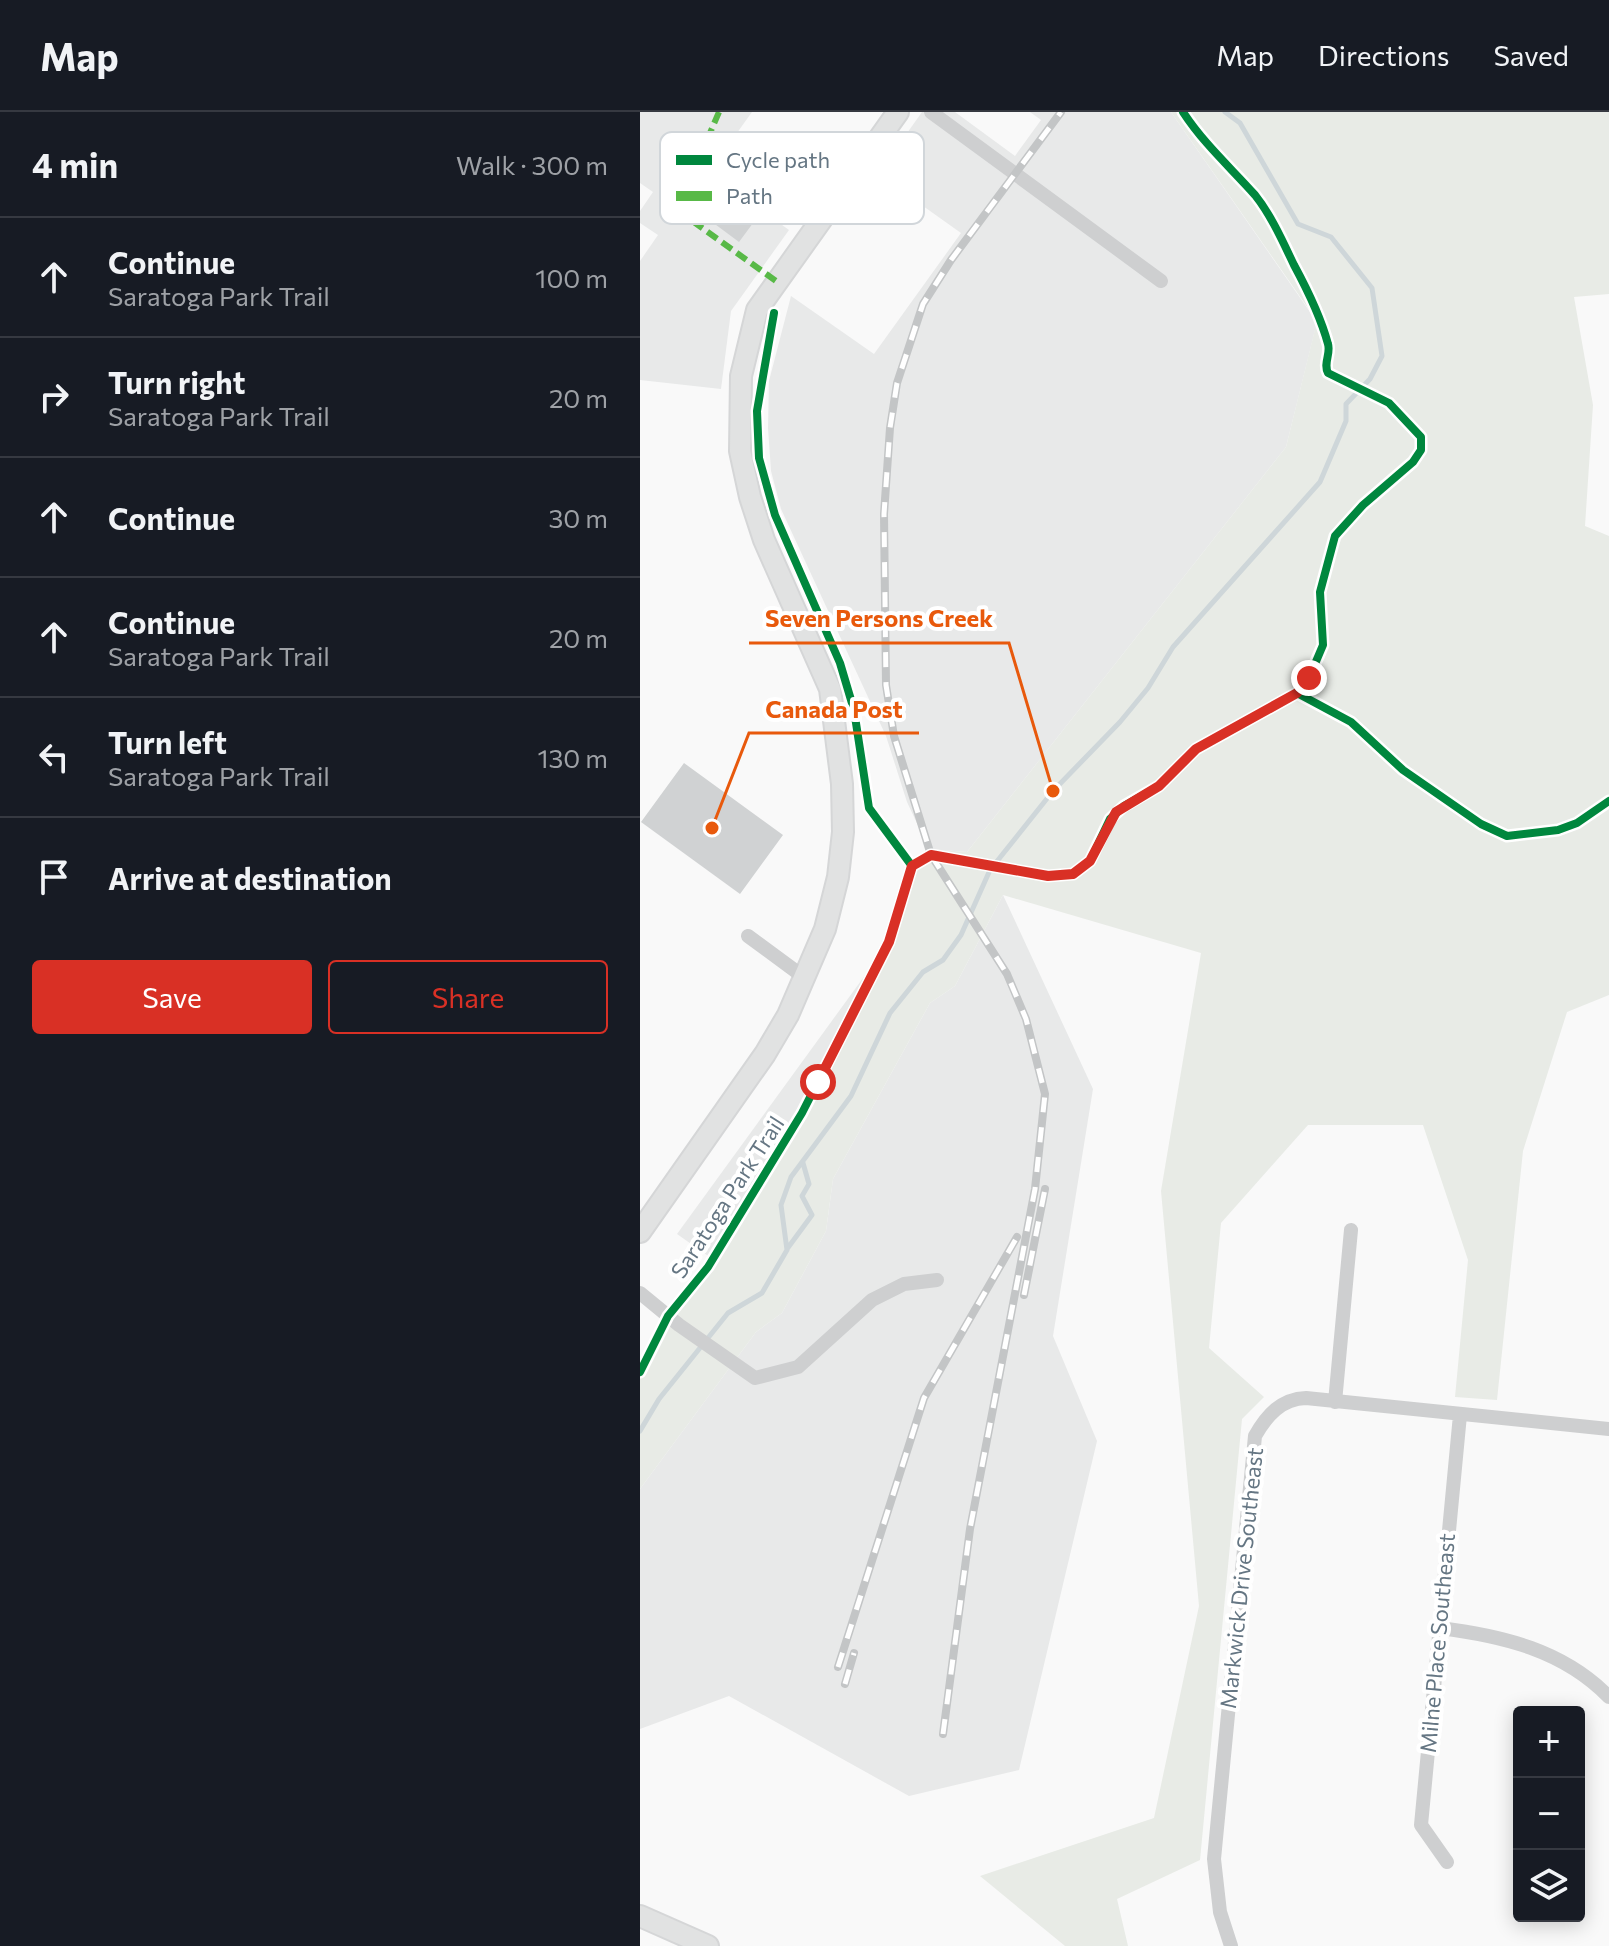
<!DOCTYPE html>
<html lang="en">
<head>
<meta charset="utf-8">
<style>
	body { margin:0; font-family:Commissioner,sans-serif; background:#20242c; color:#f1f3f6 }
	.controls { position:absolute; right:24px; bottom:24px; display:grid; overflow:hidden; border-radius:8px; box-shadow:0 4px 20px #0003 }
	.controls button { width:72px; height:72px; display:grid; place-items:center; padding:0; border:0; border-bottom:2px solid #363941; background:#171b24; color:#f1f3f6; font:40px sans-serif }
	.stop { position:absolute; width:24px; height:24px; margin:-18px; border:6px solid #d93025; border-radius:50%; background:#fff }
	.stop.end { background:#d93025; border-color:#fff; box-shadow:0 2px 8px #0008 }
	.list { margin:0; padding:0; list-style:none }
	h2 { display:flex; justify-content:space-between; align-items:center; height:104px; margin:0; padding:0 32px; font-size:34px }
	h2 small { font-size:26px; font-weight:400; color:#9ea1a6 }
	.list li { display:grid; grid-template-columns:52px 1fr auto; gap:24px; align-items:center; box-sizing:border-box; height:120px; padding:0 32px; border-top:2px solid #363941 }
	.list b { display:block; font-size:30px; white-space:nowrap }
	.list p { margin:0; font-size:26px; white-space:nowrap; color:#9ea1a6 }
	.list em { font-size:26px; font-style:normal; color:#9ea1a6 }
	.actions { display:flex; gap:16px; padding:24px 32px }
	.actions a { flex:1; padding:18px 0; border:2px solid #d93025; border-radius:8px; text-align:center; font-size:28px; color:#d93025 }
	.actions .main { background:#d93025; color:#fff }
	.icon { flex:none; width:44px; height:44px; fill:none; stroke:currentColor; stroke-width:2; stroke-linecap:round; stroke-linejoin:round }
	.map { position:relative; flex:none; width:969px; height:1834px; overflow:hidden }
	header { display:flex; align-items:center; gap:48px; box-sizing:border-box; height:112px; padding:0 40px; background:#171b24; border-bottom:2px solid #363941 }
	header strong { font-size:38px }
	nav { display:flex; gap:44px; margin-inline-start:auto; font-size:28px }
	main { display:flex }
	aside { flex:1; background:#171b24 }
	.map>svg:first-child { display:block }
	.built { fill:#e8e9e9 }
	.green { fill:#e8ebe6 }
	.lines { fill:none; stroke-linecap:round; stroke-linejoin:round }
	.stream { stroke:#ced6d9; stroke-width:5 }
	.building { fill:#d0d2d3 }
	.secondary-casing { stroke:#d5d6d7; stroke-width:24 }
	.street { stroke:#cecfd0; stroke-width:14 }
	.secondary { stroke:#e1e2e2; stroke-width:20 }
	.rail-casing { stroke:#c3c5c6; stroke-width:8 }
	.rail { stroke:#fff; stroke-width:5; stroke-dasharray:15; stroke-linecap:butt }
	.quiet { stroke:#58b947; stroke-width:6; stroke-dasharray:12 6; stroke-linecap:butt }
	.cycleway-casing { stroke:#fff; stroke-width:13 }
	.cycleway { stroke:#00873e; stroke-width:8 }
	.route { stroke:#d93025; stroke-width:10 }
	.labels { text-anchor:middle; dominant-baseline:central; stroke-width:8; stroke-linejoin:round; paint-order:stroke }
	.street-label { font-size:22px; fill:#657683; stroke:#fff }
	.key { fill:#fff; stroke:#d1d6da; stroke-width:2 }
	.key-label { font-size:22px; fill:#657683 }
	.leader { fill:none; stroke:#e8590c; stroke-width:3 }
	.callout-dot { fill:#e8590c; stroke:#fff; stroke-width:3 }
	.callout-label { font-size:24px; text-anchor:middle; font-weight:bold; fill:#e8590c; stroke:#fff; stroke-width:8; stroke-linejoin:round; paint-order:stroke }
</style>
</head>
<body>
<header>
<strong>Map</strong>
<nav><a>Map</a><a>Directions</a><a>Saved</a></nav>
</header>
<main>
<aside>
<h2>4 min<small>Walk · 300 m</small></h2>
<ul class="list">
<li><svg class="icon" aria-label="ahead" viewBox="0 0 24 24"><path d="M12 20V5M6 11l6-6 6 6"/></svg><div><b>Continue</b><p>Saratoga Park Trail</p></div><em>100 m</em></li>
<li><svg class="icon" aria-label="right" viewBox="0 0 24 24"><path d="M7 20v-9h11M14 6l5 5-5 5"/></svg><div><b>Turn right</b><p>Saratoga Park Trail</p></div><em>20 m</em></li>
<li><svg class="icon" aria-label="ahead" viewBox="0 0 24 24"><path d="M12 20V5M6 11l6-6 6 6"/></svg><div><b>Continue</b></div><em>30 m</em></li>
<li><svg class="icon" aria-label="ahead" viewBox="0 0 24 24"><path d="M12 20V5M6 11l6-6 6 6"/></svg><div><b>Continue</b><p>Saratoga Park Trail</p></div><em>20 m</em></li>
<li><svg class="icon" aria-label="left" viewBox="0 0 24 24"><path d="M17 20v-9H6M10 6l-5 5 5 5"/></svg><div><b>Turn left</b><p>Saratoga Park Trail</p></div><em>130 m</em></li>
<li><svg class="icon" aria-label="arrive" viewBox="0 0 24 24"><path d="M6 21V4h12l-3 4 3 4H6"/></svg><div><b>Arrive at destination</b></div></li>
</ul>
<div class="actions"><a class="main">Save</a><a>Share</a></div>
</aside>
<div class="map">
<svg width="969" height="1834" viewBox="0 0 969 1834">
	<rect width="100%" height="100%" fill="#f9f9f9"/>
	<!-- built -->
	<path class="built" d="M 0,0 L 112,0 L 69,60 L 149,118 L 91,199 L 81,277 L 0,268 L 0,149 L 18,123 L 0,111 L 0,99 L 13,80 L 0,71 Z
		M 282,0 L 315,0 L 375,44 L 401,8 L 390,0 L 531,0 L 677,210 L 646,335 L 327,740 L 289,737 L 267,690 L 246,624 L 141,397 L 131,359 L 128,316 L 129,269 L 151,184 L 234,242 L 321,121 L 238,62 Z
		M 363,783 L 453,977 L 413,1224 L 457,1329 L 379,1658 L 269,1684 L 89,1584 L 0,1617 L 0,1377 L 116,1220 L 142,1201 L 186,1119 L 193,1067 L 290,891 L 315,874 Z
		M 239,844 L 164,994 L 71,1146 L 37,1122 Z"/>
	<!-- green -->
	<path class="green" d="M 531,0 L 969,0 L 969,182 L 934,185 L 953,293 L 945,414 L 969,424 L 969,883 L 927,900 L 883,1039 L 857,1288 L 815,1285 L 828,1148 L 783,1013 L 668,1013 L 581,1111 L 569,1236 L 624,1285 L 602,1307 L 560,1748 L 477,1787 L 488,1834 L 425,1834 L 340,1764 L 514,1706 L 559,1494 L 521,1079 L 561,841 L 363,783 L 315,874 L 290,891 L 193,1067 L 186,1119 L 142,1201 L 116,1220 L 0,1377 L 0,1260 L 164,994 L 239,844 L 273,749 L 289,737 L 327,740 L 646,335 L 677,209 Z"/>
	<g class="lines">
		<!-- stream -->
		<path class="stream" d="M 147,1137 L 172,1103 L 162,1084 L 169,1072 L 163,1051
			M 0,1319 L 19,1287 L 88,1201 L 122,1181 L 147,1138 L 141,1093 L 151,1065 L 211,984 L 250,901 L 283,860 L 303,848 L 321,823 L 350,758 L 413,679 L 480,610 L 508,576 L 533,535 L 680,370 L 706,309 L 706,292 L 730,267 L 742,244 L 732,176 L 691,125 L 658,112 L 600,11 L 585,0"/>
	</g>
	<!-- building -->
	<path class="building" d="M 75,71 L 119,103 L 99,130 L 56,98 Z
		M 44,651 L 143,723 L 100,782 L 1,710 Z"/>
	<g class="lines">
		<defs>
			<path id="secondary" d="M 0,1120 L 125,942 L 148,903 L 185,817 L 198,765 L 203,720 L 202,672 L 190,577 L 124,428 L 110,385 L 100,339 L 101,264 L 117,198 L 258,0
				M 0,1804 L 68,1834"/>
		</defs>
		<!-- secondary casing -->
		<use href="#secondary" class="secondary-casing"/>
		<!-- street -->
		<path class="street" d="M 291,0 L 521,169
			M 108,824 L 165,866
			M 0,1181 L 39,1213 L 115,1266 L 158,1255 L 232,1188 L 264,1172 L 297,1168
			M 695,1290 L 711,1118
			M 800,1516 C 863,1524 923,1538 969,1585
			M 807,1750 L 781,1713 L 820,1303
			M 591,1834 L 580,1800 L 574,1747 L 615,1324 C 627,1303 641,1287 666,1286 L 969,1317"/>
		<!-- secondary -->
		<use href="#secondary" class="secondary"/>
		<defs>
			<path id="rail" d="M 384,1183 L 405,1077
				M 198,1555 L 284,1286 L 377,1125
				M 205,1572 L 214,1541
				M 303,1622 L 330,1417 L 395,1077 L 405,982 L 386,907 L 367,862 L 291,743 L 254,624 L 246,573 L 244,402 L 250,316 L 257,271 L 283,192 L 311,148 L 421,0"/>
		</defs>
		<!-- rail casing -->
		<use href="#rail" class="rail-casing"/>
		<!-- rail -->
		<use href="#rail" class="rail"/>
		<!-- quiet -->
		<path class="quiet" d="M 79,0 L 37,98 L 136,169"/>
		<defs>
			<path id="cycleway" d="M 134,201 L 117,299 L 119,346 L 135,403 L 200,551 L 214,598 L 229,696 L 272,754
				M 657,581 L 711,610 L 763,658 L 841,712 L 867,724 L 918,718 L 937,711 L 969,689
				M 0,1260 L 28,1204 L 68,1155 L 162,1001 L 249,830 L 272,754 L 291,743 L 408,764 L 433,762 L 450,749 L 470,707 L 484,694 L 519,674 L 556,637 L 657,581 L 669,566 L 683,533 L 680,480 L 695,424 L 723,393 L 773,350 L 781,338 L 781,325 L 749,291 L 688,261 C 683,251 691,242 688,232 C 681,206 667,177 654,153 C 643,130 631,103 615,83 C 590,55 564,32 543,0"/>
		</defs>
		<!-- cycleway casing -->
		<use href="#cycleway" class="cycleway-casing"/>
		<!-- cycleway -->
		<use href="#cycleway" class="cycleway"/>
	</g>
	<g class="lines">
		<!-- route -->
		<path class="route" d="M 178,970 L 249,830 L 272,754 L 291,743 L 408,764 L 433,762 L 450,749 L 476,700 L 519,674 L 556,637 L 657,581 L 669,566"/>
	</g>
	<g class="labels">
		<!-- street labels -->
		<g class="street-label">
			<text transform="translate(87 1085) rotate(-57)">Saratoga Park Trail</text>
			<text transform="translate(601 1466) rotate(-84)">Markwick Drive Southeast</text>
			<text transform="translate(797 1531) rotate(-85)">Milne Place Southeast</text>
		</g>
	</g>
	<!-- legend -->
	<rect x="20" y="20" width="264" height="92" rx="12" class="key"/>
	<rect x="36" y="43" width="36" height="10" fill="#00873e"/>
	<rect x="36" y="79" width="36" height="10" fill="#58b947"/>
	<g class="key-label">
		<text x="86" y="56">Cycle path</text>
		<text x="86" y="92">Path</text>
	</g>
	<!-- callouts -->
	<path class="leader" d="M413 679L369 531H109M72 716L109 621H279"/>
	<g class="callout-dot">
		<circle cx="413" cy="679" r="8"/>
		<circle cx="72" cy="716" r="8"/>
	</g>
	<g class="callout-label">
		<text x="239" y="515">Seven Persons Creek</text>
		<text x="194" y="606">Canada Post</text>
	</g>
</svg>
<div class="controls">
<button>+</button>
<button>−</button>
<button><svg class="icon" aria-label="layers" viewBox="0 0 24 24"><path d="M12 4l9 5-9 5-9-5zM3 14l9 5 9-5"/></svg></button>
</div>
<div class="stop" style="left:178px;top:970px"></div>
<div class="stop end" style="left:669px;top:566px"></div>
</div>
</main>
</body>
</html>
